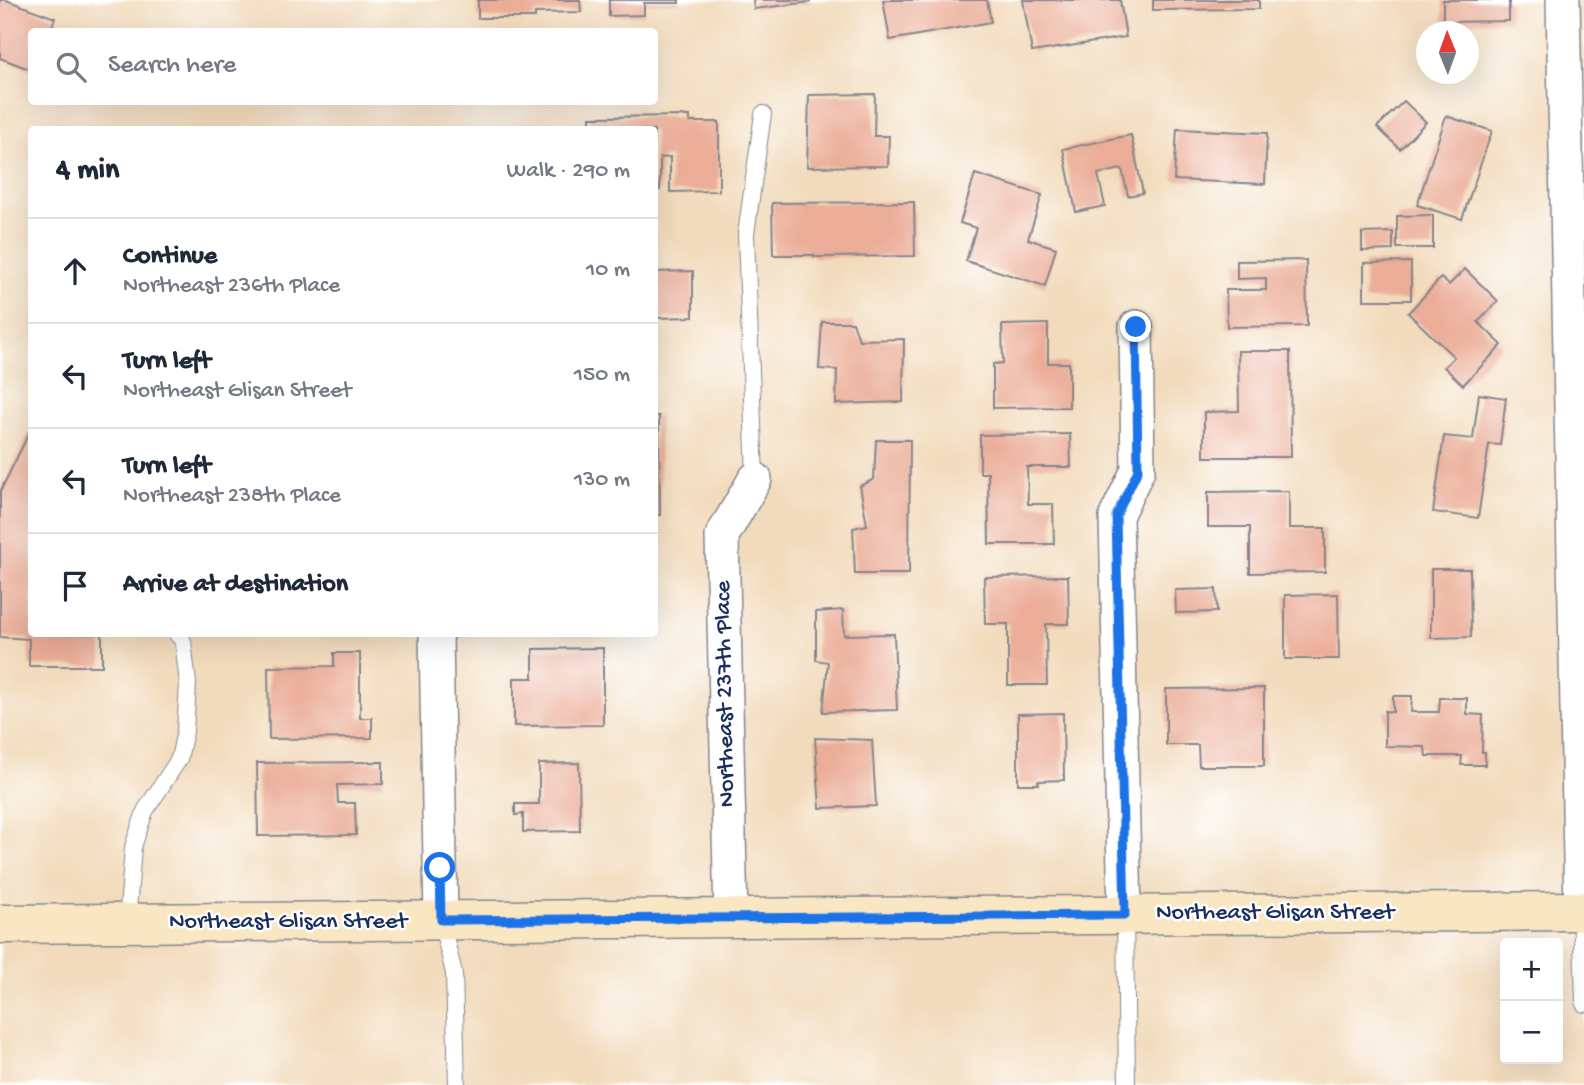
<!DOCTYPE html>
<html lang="en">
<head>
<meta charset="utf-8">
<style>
	body { margin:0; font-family:"Gochi Hand",sans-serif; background:#f6f6f7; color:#1f2937 }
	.controls { position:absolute; right:21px; bottom:21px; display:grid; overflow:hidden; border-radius:7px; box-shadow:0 7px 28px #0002 }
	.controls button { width:63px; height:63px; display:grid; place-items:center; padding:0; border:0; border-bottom:2px solid #e0e1e3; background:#fff; color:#1f2937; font:35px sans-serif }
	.compass { position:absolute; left:1416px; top:21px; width:63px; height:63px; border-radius:50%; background:#fff; box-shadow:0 7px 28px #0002; rotate:359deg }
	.stop { position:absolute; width:21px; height:21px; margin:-16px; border:5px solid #1a73e8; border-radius:50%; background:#fff }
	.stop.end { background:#1a73e8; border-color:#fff; box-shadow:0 2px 7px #0008 }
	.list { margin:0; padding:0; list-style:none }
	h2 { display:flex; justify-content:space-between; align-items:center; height:91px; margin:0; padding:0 28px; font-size:30px }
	h2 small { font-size:23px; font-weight:400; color:#747a83 }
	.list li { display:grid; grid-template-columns:46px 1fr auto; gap:21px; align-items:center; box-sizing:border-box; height:105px; padding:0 28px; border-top:2px solid #e0e1e3 }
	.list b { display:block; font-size:26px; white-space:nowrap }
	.list p { margin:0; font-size:23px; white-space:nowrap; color:#747a83 }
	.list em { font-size:23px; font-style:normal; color:#747a83 }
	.icon { flex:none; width:38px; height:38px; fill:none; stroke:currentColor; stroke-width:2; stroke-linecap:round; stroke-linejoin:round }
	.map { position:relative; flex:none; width:1584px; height:1085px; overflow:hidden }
	.search { position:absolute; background:#fff; box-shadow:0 7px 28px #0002; left:28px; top:28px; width:630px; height:77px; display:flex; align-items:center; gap:18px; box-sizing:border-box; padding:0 24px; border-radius:7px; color:#747a83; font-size:26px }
	.panel { position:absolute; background:#fff; box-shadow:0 7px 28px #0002; left:28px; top:126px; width:630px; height:511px; border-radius:7px }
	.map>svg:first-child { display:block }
	.building { fill:#ebad97 }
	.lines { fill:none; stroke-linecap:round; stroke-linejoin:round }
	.service-casing { stroke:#86858d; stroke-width:18 }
	.minor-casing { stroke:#86858d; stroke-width:36 }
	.secondary-casing { stroke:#86858d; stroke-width:41 }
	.service { stroke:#fff; stroke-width:16 }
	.minor { stroke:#fff; stroke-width:33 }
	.secondary { stroke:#f9e7c3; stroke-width:38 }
	.route { stroke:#1a73e8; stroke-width:9 }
	.labels { text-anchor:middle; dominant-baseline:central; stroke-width:5; stroke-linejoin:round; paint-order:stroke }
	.street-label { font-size:24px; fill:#1b2f5e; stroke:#fff }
</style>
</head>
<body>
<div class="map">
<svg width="1584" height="1085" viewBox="0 0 1584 1085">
	<rect width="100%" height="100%" fill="#fff"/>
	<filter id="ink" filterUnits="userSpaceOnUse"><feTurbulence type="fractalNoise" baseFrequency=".0143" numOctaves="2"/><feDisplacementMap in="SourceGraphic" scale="14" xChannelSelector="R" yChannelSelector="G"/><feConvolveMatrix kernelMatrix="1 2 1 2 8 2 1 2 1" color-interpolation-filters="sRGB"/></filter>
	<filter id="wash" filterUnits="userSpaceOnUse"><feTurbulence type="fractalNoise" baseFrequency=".00686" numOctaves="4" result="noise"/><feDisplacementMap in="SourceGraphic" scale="28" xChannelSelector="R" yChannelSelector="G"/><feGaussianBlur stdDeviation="1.57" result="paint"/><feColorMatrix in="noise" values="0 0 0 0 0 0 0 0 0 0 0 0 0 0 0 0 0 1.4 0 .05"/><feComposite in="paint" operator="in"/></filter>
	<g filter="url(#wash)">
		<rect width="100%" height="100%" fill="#f2dbbc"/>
		<g id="blocks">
			<!-- building -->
			<path class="building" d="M 0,0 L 6,0 L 55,18 L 50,32 L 32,32 L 32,70 L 0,58 Z
				M 478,0 L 580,0 L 581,12 L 535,13 L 535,18 L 478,18 Z
				M 609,0 L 679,0 L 679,3 L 644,3 L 644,15 L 609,16 Z
				M 753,0 L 810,0 L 810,2 L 754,9 Z
				M 883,0 L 987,0 L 991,22 L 890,40 Z
				M 1023,0 L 1120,0 L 1126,37 L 1032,52 Z
				M 1153,0 L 1259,0 L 1259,9 L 1153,10 Z
				M 1443,0 L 1509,0 L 1509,21 L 1443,22 Z
				M 875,94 L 874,136 L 889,136 L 888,166 L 807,167 L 809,95 Z
				M 1404,101 L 1426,122 L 1400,149 L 1377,127 Z
				M 690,116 L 690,122 L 719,122 L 719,191 L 670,192 L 670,157 L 660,158 L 660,190 L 654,190 L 654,130 L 590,130 L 590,117 Z
				M 1446,116 L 1492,131 L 1462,219 L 1417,205 Z
				M 1177,129 L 1267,133 L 1265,184 L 1174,180 Z
				M 1131,135 L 1143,193 L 1128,196 L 1122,169 L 1098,174 L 1105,206 L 1076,212 L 1063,149 Z
				M 975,174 L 1042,195 L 1028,239 L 1056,248 L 1045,286 L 966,261 L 976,228 L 960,223 Z
				M 914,202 L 915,256 L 814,257 L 814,255 L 773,255 L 772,203 Z
				M 1433,215 L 1433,248 L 1397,248 L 1397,216 Z
				M 1393,232 L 1393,250 L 1362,251 L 1362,233 Z
				M 1306,260 L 1307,326 L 1227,327 L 1226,290 L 1266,290 L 1266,278 L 1237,279 L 1237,261 Z
				M 1411,262 L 1411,300 L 1364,300 L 1364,263 Z
				M 1465,269 L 1498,301 L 1478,322 L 1502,345 L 1463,385 L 1444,367 L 1454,357 L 1408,313 L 1441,278 L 1449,285 Z
				M 693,271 L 693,317 L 654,318 L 654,272 Z
				M 822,322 L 853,322 L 859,340 L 904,339 L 903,402 L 836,404 L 837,370 L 819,369 Z
				M 1048,324 L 1048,363 L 1069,363 L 1069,407 L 993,408 L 993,364 L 1003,363 L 1002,325 Z
				M 1238,351 L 1290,351 L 1291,457 L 1204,457 L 1204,412 L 1239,411 Z
				M 1479,394 L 1506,398 L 1500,445 L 1489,444 L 1478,518 L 1433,512 L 1444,436 L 1473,439 Z
				M 654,416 L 659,416 L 660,515 L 654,515 Z
				M 32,427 L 32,634 L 102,634 L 102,666 L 29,666 L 29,639 L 0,637 L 0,492 Z
				M 1070,434 L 1071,467 L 1027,467 L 1028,504 L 1053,504 L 1054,544 L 989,544 L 988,473 L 980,473 L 980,435 Z
				M 876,440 L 910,440 L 909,574 L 855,574 L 853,528 L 867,525 L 860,486 L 874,479 Z
				M 1289,491 L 1289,528 L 1325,528 L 1325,572 L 1250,573 L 1250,527 L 1208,527 L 1208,492 Z
				M 1431,569 L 1470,569 L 1471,637 L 1431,638 Z
				M 1068,576 L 1069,624 L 1046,624 L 1047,685 L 1008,685 L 1008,624 L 985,624 L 984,577 Z
				M 1216,589 L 1217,612 L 1176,613 L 1175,590 Z
				M 1338,594 L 1339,659 L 1285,659 L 1285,595 Z
				M 843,610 L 844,635 L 894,634 L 897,710 L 823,712 L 828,662 L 816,660 L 816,612 Z
				M 603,648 L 603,725 L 514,726 L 514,678 L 533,678 L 533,649 Z
				M 334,653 L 360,653 L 360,718 L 372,718 L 372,738 L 269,739 L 268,667 L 334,666 Z
				M 1264,688 L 1264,766 L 1199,766 L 1198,745 L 1166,745 L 1166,689 Z
				M 1393,696 L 1412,696 L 1411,712 L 1439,712 L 1440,698 L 1467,698 L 1467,714 L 1483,715 L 1482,752 L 1485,752 L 1485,765 L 1461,765 L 1462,756 L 1426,756 L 1425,747 L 1385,746 L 1385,711 L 1393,712 Z
				M 1063,713 L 1064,780 L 1038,781 L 1039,784 L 1018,784 L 1018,714 Z
				M 815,738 L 872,740 L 876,806 L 820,808 Z
				M 383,762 L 383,784 L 337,785 L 338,803 L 355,803 L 356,835 L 258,836 L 257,763 Z
				M 579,763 L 580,831 L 523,832 L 523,814 L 515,815 L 515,804 L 539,804 L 539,764 Z"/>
		</g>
	</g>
	<g filter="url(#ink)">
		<use href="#blocks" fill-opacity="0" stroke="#86858d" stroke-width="2"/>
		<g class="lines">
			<defs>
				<path id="service" d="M 755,479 L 746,234 L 763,114
					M 1581,911 L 1584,1004
					M 1125,915 L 1127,1085
					M 441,921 L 454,973 L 457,1085
					M 127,923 L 133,847 L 145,811 L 179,759 L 185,731 L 188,684 L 183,641 L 177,634"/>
				<path id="minor" d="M 1563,0 L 1581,911
					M 436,634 L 441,920
					M 1125,915 L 1116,516 L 1138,470 L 1136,327
					M 731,918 L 722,536 L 755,479"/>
				<path id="secondary" d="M 0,924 L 1584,911"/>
			</defs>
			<!-- service casing -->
			<use href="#service" class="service-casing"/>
			<!-- minor casing -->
			<use href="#minor" class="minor-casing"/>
			<!-- secondary casing -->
			<use href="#secondary" class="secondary-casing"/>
			<!-- service -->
			<use href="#service" class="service"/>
			<!-- minor -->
			<use href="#minor" class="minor"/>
			<!-- secondary -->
			<use href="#secondary" class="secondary"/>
		</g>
	</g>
	<g class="lines" filter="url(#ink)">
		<!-- route -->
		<path class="route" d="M 440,868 L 441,920 L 1125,915 L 1116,516 L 1138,470 L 1136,327"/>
	</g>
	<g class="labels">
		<!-- street labels -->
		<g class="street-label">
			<text transform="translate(726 694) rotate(-91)">Northeast 237th Place</text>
			<text x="1275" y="913">Northeast Glisan Street</text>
			<text x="288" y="922">Northeast Glisan Street</text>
		</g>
	</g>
</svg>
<div class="controls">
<button>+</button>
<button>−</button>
</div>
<svg class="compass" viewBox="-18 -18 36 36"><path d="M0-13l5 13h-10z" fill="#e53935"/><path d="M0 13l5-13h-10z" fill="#747a83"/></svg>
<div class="stop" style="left:440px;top:868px"></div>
<div class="stop end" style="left:1136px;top:327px"></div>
<div class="search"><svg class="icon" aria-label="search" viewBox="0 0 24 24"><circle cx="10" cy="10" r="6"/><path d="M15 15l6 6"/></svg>Search here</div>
<section class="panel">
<h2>4 min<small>Walk · 290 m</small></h2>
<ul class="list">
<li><svg class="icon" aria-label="ahead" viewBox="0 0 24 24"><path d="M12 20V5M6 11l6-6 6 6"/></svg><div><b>Continue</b><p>Northeast 236th Place</p></div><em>10 m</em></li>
<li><svg class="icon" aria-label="left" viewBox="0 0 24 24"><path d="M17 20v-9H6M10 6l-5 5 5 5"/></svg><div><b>Turn left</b><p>Northeast Glisan Street</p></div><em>150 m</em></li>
<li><svg class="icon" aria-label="left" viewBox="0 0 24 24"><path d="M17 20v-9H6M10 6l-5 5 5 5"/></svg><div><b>Turn left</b><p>Northeast 238th Place</p></div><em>130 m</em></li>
<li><svg class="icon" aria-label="arrive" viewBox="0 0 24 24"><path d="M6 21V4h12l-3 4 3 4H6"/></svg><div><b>Arrive at destination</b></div></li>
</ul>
</section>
</div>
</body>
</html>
